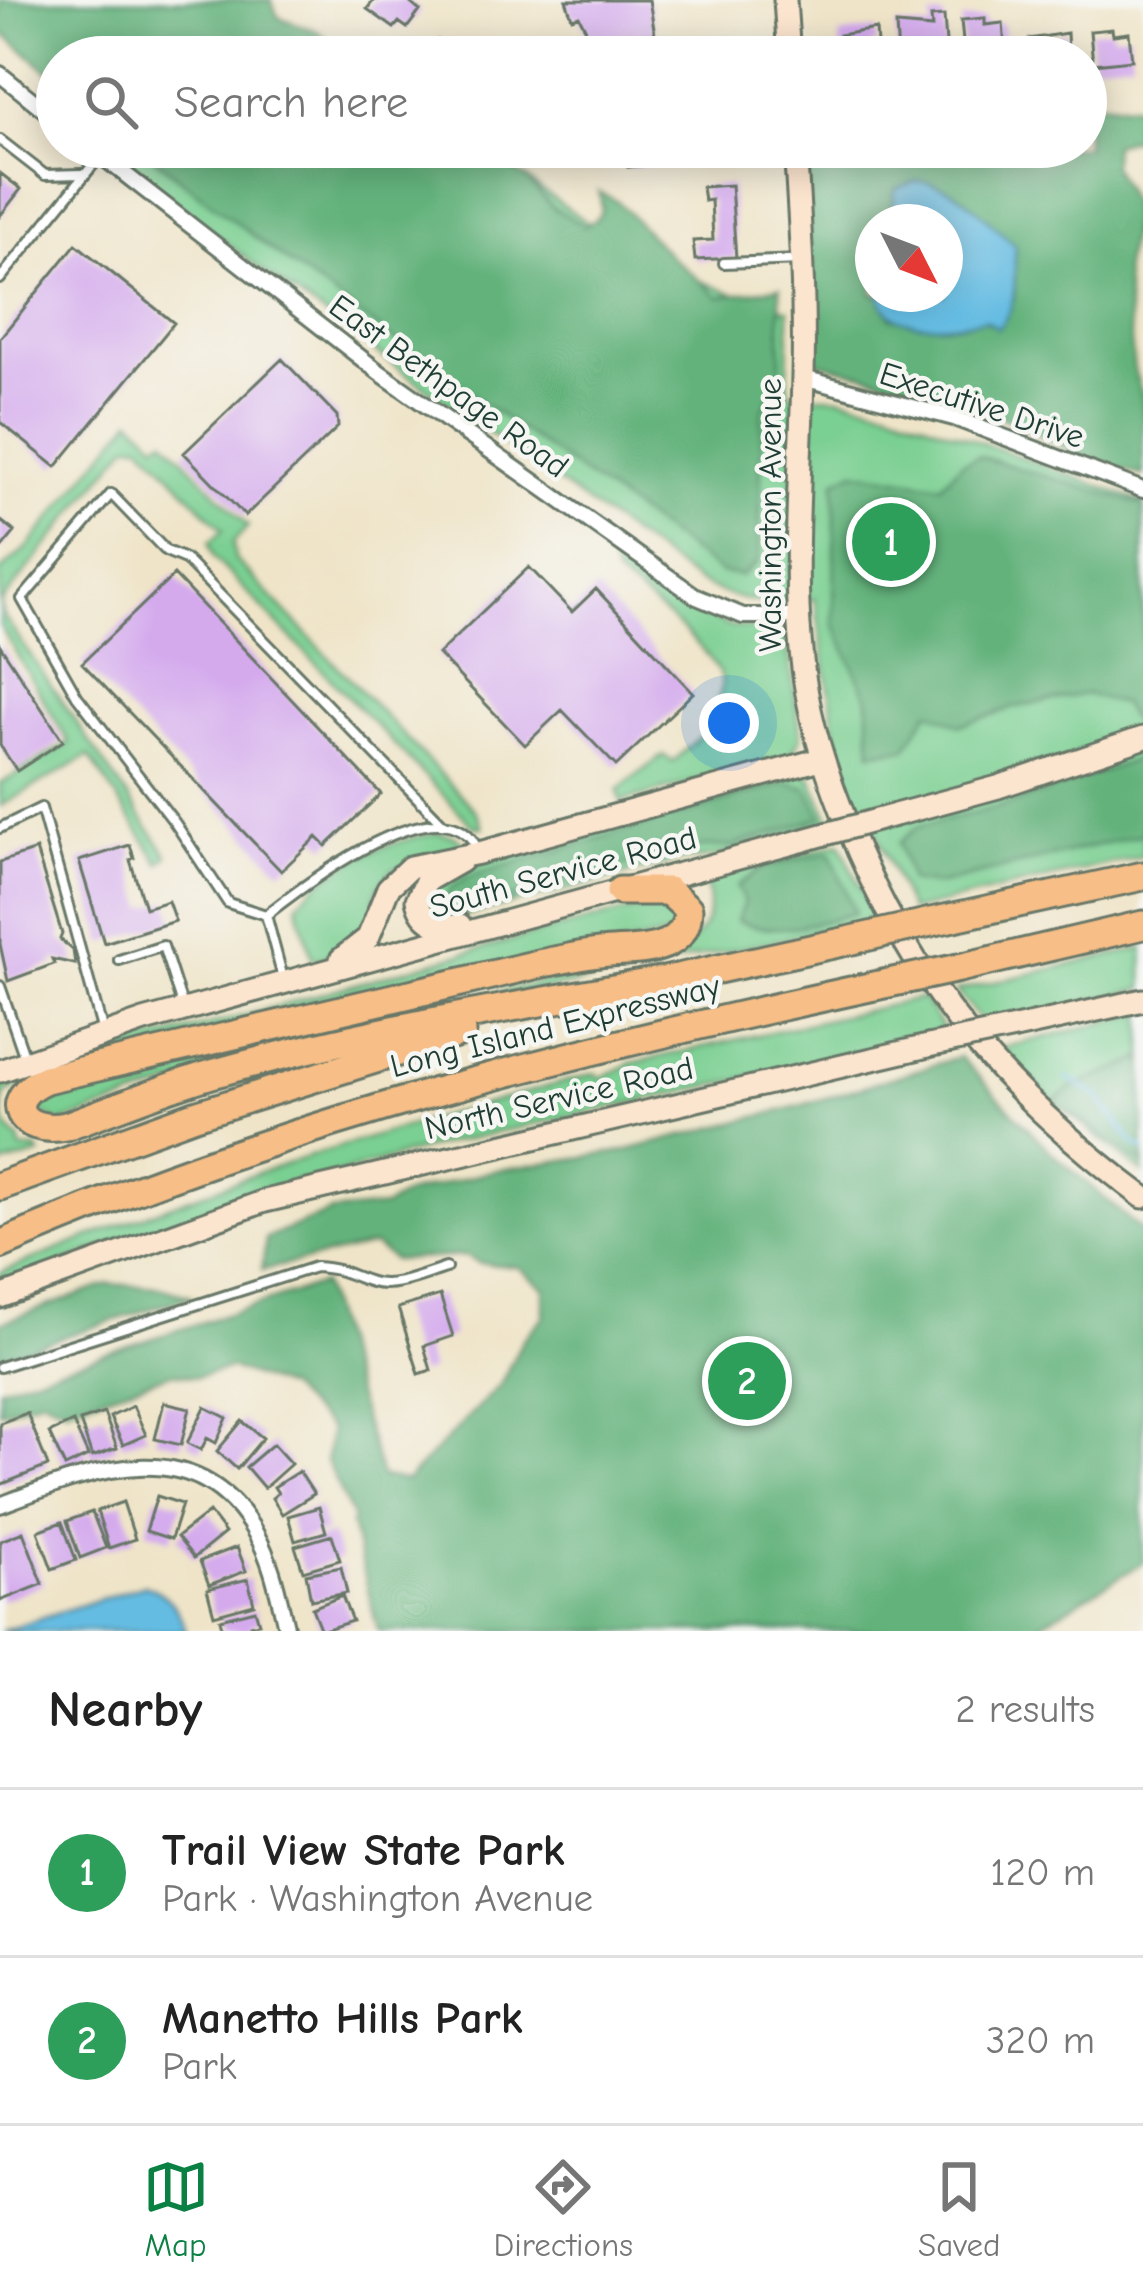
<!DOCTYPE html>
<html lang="en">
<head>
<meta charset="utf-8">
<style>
	body { margin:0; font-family:"Comic Neue",sans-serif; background:#f6f6f6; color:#222 }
	.compass { position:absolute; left:855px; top:204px; width:108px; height:108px; border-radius:50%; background:#fff; box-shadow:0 6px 30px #0003; rotate:132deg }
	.you { position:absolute; left:729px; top:723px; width:42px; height:42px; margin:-30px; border:9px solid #fff; border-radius:50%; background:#1a73e8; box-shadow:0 0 0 18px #1a73e833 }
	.badge { display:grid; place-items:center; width:78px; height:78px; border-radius:50%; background:#0b8043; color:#fff; font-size:39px; font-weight:700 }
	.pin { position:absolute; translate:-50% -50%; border:6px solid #fff; box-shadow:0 3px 12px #0006 }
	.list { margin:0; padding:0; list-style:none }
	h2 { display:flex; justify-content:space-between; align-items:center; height:156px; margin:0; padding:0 48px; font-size:51px }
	h2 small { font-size:39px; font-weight:400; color:#767676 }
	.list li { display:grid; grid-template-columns:78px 1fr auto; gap:36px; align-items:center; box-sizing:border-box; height:168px; padding:0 48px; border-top:3px solid #e0e0e0 }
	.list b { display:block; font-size:45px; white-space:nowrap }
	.list p { margin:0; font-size:39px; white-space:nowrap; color:#767676 }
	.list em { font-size:39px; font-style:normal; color:#767676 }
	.icon { flex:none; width:66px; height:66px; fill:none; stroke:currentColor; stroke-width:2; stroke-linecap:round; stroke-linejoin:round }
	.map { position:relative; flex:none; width:1143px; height:1631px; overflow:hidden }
	.search { position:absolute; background:#fff; box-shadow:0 6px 30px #0003; left:36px; right:36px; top:36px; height:132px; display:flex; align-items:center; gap:30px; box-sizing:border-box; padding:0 42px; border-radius:66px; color:#767676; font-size:45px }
	.sheet { height:492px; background:#fff }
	nav { display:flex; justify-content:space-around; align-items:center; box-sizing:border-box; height:168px; border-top:3px solid #e0e0e0; background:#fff; font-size:33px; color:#767676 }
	nav a { display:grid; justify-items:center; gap:6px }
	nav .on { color:#0b8043 }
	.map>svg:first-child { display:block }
	.green { fill:#7acf92; stroke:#4c8663; stroke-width:3 }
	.forest { fill:#63b27c; stroke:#417858; stroke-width:3; fill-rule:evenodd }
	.water { fill:#65bce2; stroke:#427c8b; stroke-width:3 }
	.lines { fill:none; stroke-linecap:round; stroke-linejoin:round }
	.stream { stroke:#65bce2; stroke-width:4.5 }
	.building { fill:#d4aaed }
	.service-casing { stroke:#687768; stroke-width:14 }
	.minor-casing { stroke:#687768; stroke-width:20 }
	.secondary-casing { stroke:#687768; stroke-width:27 }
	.motorway-casing { stroke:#687768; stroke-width:33 }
	.service { stroke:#fff; stroke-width:8 }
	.minor { stroke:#fff; stroke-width:14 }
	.secondary { stroke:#fce5cf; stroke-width:21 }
	.motorway { stroke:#f7be87; stroke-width:27 }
	.secondary-bridge-casing { stroke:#687768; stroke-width:27; stroke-linecap:butt }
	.motorway-bridge-casing { stroke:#687768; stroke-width:33; stroke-linecap:butt }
	.secondary-bridge { stroke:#fce5cf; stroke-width:21 }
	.motorway-bridge { stroke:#f7be87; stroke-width:27 }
	.labels { text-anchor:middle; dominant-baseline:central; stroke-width:9; stroke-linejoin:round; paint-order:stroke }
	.street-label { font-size:33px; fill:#1f3d34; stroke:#f6f6f2 }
</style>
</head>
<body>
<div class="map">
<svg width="1143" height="1631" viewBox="0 0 1143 1631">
	<rect width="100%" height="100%" fill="#f6f6f2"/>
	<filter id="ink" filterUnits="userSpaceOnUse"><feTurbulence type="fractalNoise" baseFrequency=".00833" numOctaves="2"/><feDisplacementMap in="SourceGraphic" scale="24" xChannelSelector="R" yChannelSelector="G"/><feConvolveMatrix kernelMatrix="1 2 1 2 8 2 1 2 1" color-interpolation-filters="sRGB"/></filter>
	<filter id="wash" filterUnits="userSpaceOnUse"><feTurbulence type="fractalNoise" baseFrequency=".004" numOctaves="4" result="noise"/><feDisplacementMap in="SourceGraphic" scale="48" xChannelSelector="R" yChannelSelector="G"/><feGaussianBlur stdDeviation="2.7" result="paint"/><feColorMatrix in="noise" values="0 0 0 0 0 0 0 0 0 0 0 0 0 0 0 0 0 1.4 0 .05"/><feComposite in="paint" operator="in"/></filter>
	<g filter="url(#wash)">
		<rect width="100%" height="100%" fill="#efe4c8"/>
		<!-- green -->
		<path class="green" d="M 106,147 L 481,147 L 632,254 L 767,307 L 789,309 L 788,394 L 840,397 L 890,409 L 1143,502 L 1143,856 L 910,911 L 867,811 L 860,813 L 840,759 L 815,599 C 757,603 750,607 696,581 L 257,267 Z
			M 132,419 L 157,443 L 164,438 L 248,526 L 233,543 L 235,559 L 476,811 L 483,827 L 474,827 L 214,558 L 209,543 L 223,530 L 142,444 L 129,444 L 1,603 L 2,614 L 168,856 L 160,863 L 89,756 L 0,806 L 0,784 L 69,743 L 0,626 L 0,572 L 30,545 Z
			M 617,556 C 651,579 686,610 725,624 C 748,633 772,618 787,641 L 801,737 L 790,756 L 621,802 L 618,790 L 663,755 L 673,762 L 717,720 L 711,712 C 715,703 722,696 722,685 C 722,653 640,596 615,574 L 612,564 Z
			M 800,774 L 809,774 L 831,821 L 714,857 L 678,861 L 453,919 L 431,907 L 432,891 C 477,848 621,827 685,809 C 724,799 762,786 800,774 Z
			M 439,833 L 455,836 L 466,846 L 392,870 L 378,887 L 371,921 L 341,953 L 313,960 L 297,904 C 329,866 390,839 439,833 Z
			M 840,843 L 875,919 L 300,1043 L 60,1123 L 33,1108 L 50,1090 L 190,1062 L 677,951 C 706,934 716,912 704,879 Z
			M 648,907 L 663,907 L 674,913 L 673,934 L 30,1077 L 4,1095 C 0,1117 4,1127 20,1141 L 20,1149 L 37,1149 L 40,1154 L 0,1166 L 0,1084 C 77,1051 144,1044 221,1022 C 363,983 504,939 648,907 Z
			M 1143,948 L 1143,989 L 993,1024 L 985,1026 L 956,991 Z
			M 923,998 L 946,1034 L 431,1147 L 148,1230 L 0,1287 L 0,1273 C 86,1238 171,1204 259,1173 C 369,1135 483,1105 596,1073 L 600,1078 L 632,1063 Z
			M 1143,1013 L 1143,1173 L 1053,1101 L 1002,1048 Z"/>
		<!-- forest -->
		<path class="forest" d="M 0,0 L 271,0 L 278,17 L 317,31 L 350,57 L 57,57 L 57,78 L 0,31 Z
			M 1086,101 L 1143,106 L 1143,136 L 1113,144 L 1112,166 L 1131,203 L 1132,225 L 1124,268 L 1134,369 L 1143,398 L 1143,476 L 1088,459 L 965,400 L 814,361 L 805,147 L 1086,147 ZM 916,181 C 960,182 984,220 1015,245 L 1014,298 C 973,330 942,330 891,317 L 879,294 L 873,294 L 873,222 L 891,222 L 895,190 Z
			M 141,147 L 475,147 L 525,178 L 553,207 L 584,226 C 602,218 604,210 599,192 L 617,201 L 667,253 L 719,297 L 780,287 L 781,375 L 762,412 L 759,561 L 741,576 L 721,573 C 528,431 326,300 141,147 Z
			M 978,456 L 1143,505 L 1143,724 L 1136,727 L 1122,704 L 1085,694 L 1016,707 L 960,725 L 929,711 L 906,748 L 871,752 L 868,699 L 834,624 L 835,481 L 855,471 L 941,485 L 962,463 Z
			M 1143,757 L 1143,834 L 936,885 L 910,881 L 899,843 L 917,827 L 1018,802 Z
			M 787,783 L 807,788 L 823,817 L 733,846 L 684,848 L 450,917 L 444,902 L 450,889 L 467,877 Z
			M 830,852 L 855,913 C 815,924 777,936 737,921 L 744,902 L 737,886 L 764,867 Z
			M 960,1057 L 1050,1151 L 1143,1232 L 1143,1563 L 1029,1631 L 378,1631 L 351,1524 L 353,1519 L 326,1461 L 330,1429 L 286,1388 L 231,1368 L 197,1377 L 172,1373 L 66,1408 L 42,1398 L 0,1412 L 0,1387 L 322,1284 L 381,1477 L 406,1481 L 500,1385 L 523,1339 L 544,1316 L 544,1288 L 518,1267 L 479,1263 L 465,1256 L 393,1260 L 374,1245 L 262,1270 L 266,1238 L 331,1212 L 384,1207 L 406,1194 L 492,1171 L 624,1151 L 803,1105 Z
			M 1143,1058 L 1143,1165 L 1053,1101 L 1073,1087 Z
			M 109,1284 L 160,1287 L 191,1296 L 0,1357 L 0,1323 Z"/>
		<!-- water -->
		<path class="water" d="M 916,181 C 960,182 985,220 1015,245 C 1014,274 1020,307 998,328 L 985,320 C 953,324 889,337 879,294 L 945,294 L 945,222 L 891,222 L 895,189 Z
			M 144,1585 C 167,1593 179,1608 186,1631 L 0,1631 Z"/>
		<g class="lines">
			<!-- stream -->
			<path class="stream" d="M 1067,1078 L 1099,1097 L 1133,1143 L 1143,1149"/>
		</g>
		<g id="blocks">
			<!-- building -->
			<path class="building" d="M 374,0 L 407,0 L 420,11 L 407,28 L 399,22 L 394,28 L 367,9 Z
				M 566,0 L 649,0 L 658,52 L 643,53 L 643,57 L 605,56 L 604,43 L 589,36 L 579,16 L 572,18 Z
				M 944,16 L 947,57 L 933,54 L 898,57 L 896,25 L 932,28 L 931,17 Z
				M 985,18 L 985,25 L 1003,23 L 1005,49 L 964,52 L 961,20 Z
				M 876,29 L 877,44 L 870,44 L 871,57 L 856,57 L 855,51 L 841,52 L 839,35 Z
				M 1112,29 L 1113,35 L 1129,33 L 1132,60 L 1093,64 L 1090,31 Z
				M 1067,33 L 1068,51 L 1048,52 L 1048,57 L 1030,57 L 1029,39 Z
				M 438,40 L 474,52 L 473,57 L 434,57 Z
				M 626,147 L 663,147 L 663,154 L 649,155 L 650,165 L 628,167 Z
				M 0,173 L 21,189 L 0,216 Z
				M 731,185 L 736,258 L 695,260 L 693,241 L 713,240 L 711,200 L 704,201 L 702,187 Z
				M 76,244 L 174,323 L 56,467 L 0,422 L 0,338 Z
				M 282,359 L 337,416 L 338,427 L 245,516 L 184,453 Z
				M 0,520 L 15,532 L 0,550 Z
				M 529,567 L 572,612 L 596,589 L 693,693 L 616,766 L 562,710 L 525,745 L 438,654 Z
				M 174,575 L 381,794 L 326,846 L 317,837 L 281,871 L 82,663 Z
				M 0,645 L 63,741 L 17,771 L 0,745 Z
				M 130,845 L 134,858 L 130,860 L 145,908 L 168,901 L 175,921 L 104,943 L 79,861 Z
				M 36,850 L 62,934 L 60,939 L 73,950 L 75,964 L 52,959 L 54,964 L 8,981 L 0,944 L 0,862 Z
				M 440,1295 L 453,1336 L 424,1346 L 431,1370 L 419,1374 L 398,1308 Z
				M 164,1402 L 190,1408 L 181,1445 L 155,1439 Z
				M 133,1406 L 146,1435 L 123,1445 L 110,1417 Z
				M 205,1407 L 227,1418 L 216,1443 L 207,1438 L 201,1450 L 187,1443 Z
				M 27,1413 L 48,1466 L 0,1485 L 0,1423 Z
				M 104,1413 L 117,1448 L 92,1457 L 80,1421 Z
				M 242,1421 L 263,1438 L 237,1469 L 217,1451 Z
				M 73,1422 L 88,1456 L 65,1467 L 49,1433 Z
				M 273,1444 L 291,1464 L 264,1488 L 246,1467 Z
				M 299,1471 L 314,1494 L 282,1514 L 272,1498 L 278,1493 L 274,1487 Z
				M 157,1496 L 182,1504 L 171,1539 L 146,1531 Z
				M 123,1502 L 135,1539 L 109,1548 L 97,1511 Z
				M 319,1507 L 326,1532 L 295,1541 L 288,1516 Z
				M 92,1512 L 106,1548 L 80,1558 L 67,1521 Z
				M 209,1512 L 225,1533 L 194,1558 L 177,1537 Z
				M 62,1522 L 76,1560 L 52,1569 L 38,1531 Z
				M 23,1532 L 43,1584 L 0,1601 L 0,1541 Z
				M 332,1535 L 340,1560 L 303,1571 L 295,1546 Z
				M 237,1547 L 246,1571 L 209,1585 L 200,1561 Z
				M 341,1567 L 347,1593 L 311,1600 L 306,1574 Z
				M 248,1579 L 254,1604 L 214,1615 L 207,1589 Z
				M 342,1596 L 352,1621 L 321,1631 L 312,1608 Z
				M 255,1610 L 259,1623 L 250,1625 L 251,1631 L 223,1631 L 220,1619 Z"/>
		</g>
	</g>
	<g filter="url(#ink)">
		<use href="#blocks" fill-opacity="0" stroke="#687768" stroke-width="3"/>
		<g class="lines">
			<defs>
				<path id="service" d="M 0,140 L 45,175 L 82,174
					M 724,263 L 801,260
					M 0,279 L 101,155
					M 0,828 L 41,808 L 103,1032
					M 266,915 L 228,903 L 175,823 L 77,696 L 22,599 L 111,494 L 166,551 L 185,559 L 441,822
					M 119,960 L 163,946 L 183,1008
					M 284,982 L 266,915 C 303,886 448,773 478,851
					M 0,986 L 25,1058
					M 0,1367 L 315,1267 C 344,1269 346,1274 371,1282 C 394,1289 423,1275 446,1268"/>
				<path id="minor" d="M 0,74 L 57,120
					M 90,147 L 379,372 L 697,597 L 743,616 L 800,616
					M 803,378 L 954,418 L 1143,490
					M 0,1505 C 88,1472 197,1427 256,1534 C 273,1563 279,1599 287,1631"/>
				<path id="secondary" d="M 785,0 L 789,57
					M 795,147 C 800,223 805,299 803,375 C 801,475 789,596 807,694 C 815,739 830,781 847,824 C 911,986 1005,1093 1143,1197
					M 895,815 L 998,787 L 1143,738
					M 460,925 C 439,929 422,922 417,900 L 426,881 L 461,861
					M 341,959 L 368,938 L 388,888 L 410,867 L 479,853 L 821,759
					M 1015,1028 L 1143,1000
					M 0,1071 L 144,1021 L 804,840
					M 0,1297 L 265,1201 L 928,1046"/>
				<path id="motorway" d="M 620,891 L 668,891 L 688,909 C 687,956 634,949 599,953 C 580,955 561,960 543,963 L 46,1079 C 0,1098 19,1135 66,1126 C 114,1109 163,1088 212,1074 C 359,1032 510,1007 660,981
					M 931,922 L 1143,876
					M 959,968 L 1143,925
					M 645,985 L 852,940
					M 0,1186 L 195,1115 L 462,1032
					M 0,1245 C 281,1122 580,1049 879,985"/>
			</defs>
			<!-- service casing -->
			<use href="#service" class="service-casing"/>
			<!-- minor casing -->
			<use href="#minor" class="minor-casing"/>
			<!-- secondary casing -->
			<use href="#secondary" class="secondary-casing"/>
			<!-- motorway casing -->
			<use href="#motorway" class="motorway-casing"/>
			<!-- service -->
			<use href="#service" class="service"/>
			<!-- minor -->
			<use href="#minor" class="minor"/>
			<!-- secondary -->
			<use href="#secondary" class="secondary"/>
			<!-- motorway -->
			<use href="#motorway" class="motorway"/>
			<defs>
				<path id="secondary-bridge" d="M 804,840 L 895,815
					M 928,1046 L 1015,1028"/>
				<path id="motorway-bridge" d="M 852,940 L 931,922
					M 879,985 L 959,968"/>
			</defs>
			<!-- secondary-bridge casing -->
			<use href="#secondary-bridge" class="secondary-bridge-casing"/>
			<!-- motorway-bridge casing -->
			<use href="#motorway-bridge" class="motorway-bridge-casing"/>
			<!-- secondary-bridge -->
			<use href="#secondary-bridge" class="secondary-bridge"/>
			<!-- motorway-bridge -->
			<use href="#motorway-bridge" class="motorway-bridge"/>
		</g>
	</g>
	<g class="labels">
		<!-- street labels -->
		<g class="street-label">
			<text transform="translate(449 386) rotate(36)">East Bethpage Road</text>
			<text transform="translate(982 405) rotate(18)">Executive Drive</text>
			<text transform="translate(770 515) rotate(-90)">Washington Avenue</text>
			<text transform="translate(563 872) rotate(-15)">South Service Road</text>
			<text transform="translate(555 1026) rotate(-14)">Long Island Expressway</text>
			<text transform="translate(559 1098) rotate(-13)">North Service Road</text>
		</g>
	</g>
</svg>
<svg class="compass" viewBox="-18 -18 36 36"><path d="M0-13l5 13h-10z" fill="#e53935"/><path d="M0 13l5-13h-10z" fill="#767676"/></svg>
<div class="you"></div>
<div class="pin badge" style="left:891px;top:542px;background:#2e9e5b">1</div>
<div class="pin badge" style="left:747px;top:1381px;background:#2e9e5b">2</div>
<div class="search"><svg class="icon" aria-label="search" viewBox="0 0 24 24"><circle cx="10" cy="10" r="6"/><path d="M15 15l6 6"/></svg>Search here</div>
</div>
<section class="sheet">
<h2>Nearby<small>2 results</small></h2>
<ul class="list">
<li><span class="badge" style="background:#2e9e5b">1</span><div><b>Trail View State Park</b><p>Park · Washington Avenue</p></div><em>120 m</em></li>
<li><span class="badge" style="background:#2e9e5b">2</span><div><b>Manetto Hills Park</b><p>Park</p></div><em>320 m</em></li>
</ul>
</section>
<nav>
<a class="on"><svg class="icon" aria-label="map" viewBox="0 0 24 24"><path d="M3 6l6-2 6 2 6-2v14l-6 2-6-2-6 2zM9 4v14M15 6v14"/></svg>Map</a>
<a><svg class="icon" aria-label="directions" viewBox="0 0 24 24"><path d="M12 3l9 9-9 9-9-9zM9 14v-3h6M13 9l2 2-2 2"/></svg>Directions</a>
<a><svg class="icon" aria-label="saved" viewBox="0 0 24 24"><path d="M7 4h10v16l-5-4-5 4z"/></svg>Saved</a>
</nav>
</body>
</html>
